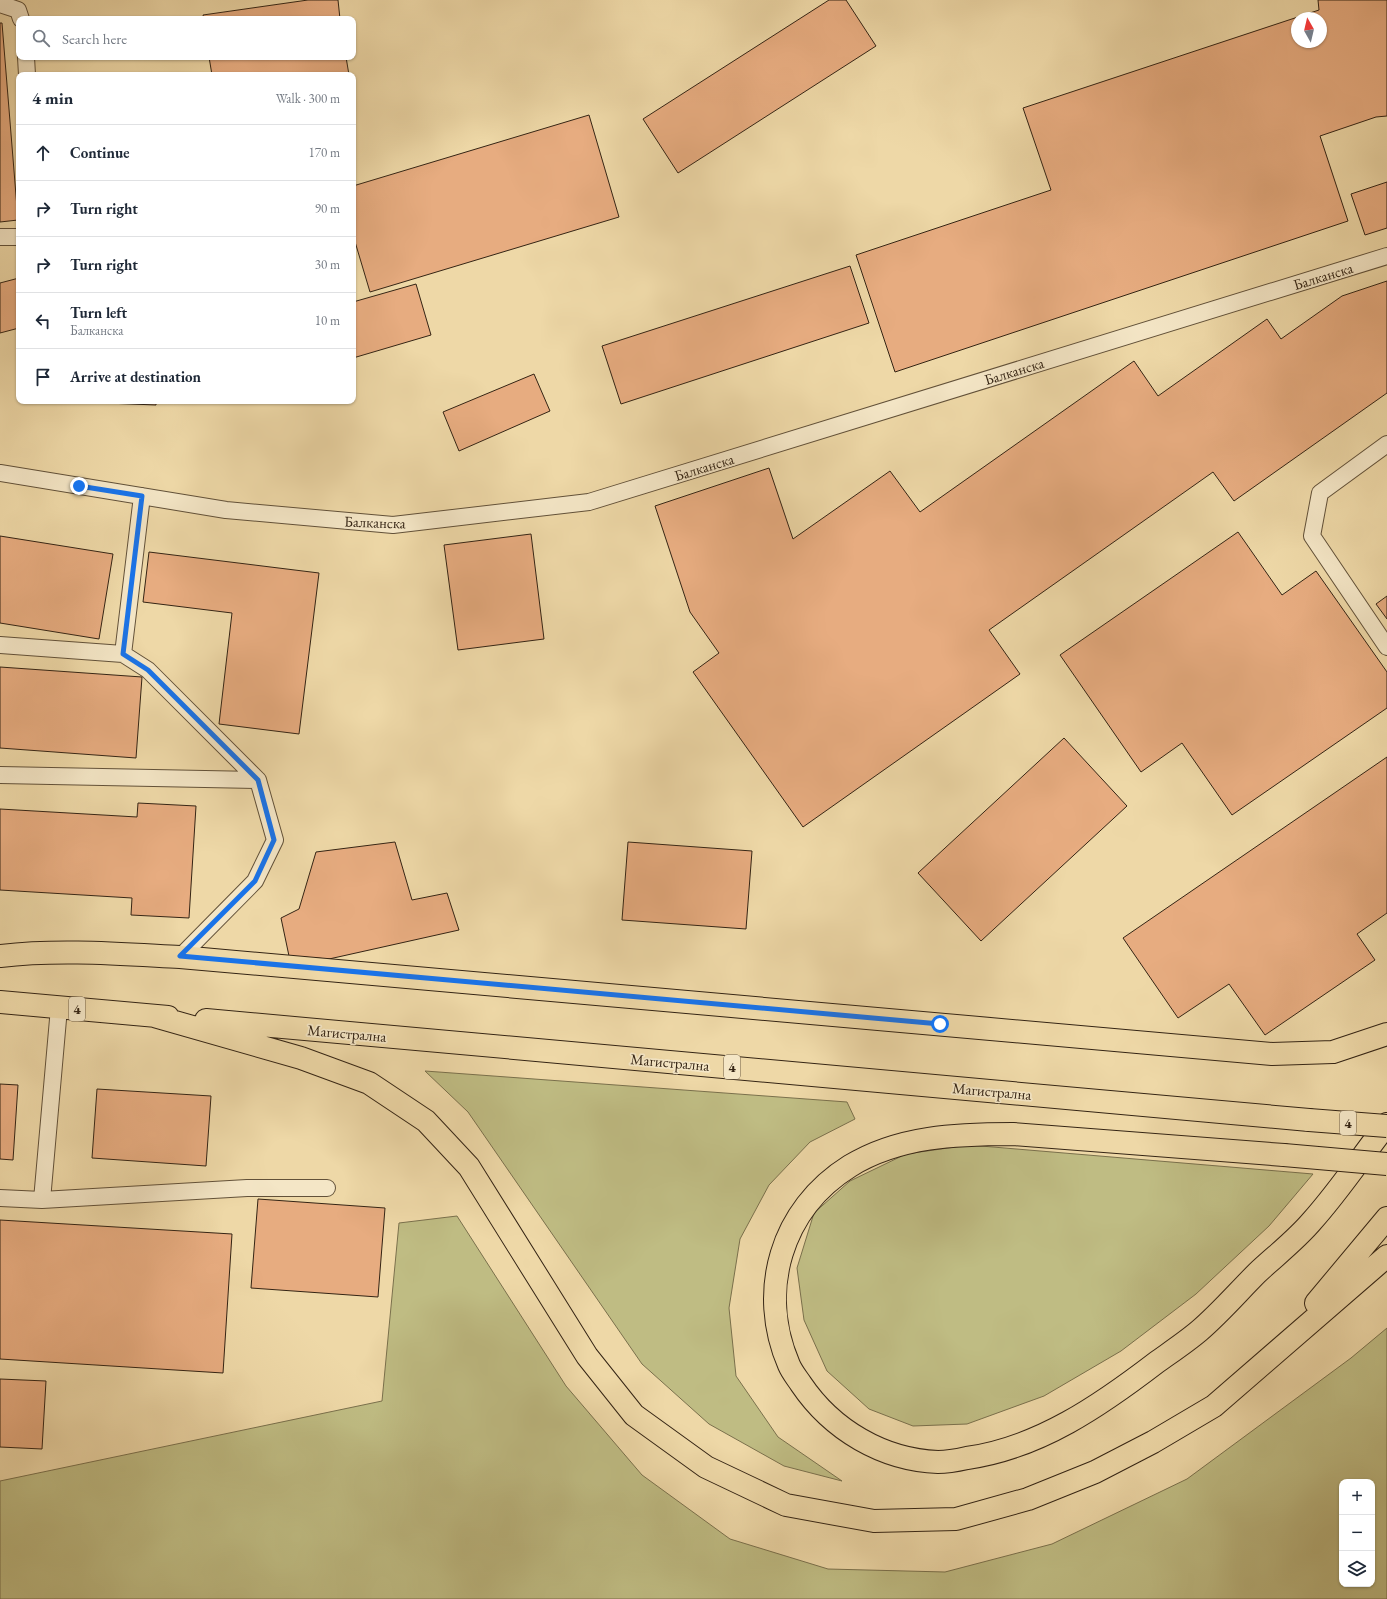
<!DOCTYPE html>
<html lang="en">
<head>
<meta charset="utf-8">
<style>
	body { margin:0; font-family:"EB Garamond",serif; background:#f6f6f7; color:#1f2937 }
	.controls { position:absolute; right:12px; bottom:12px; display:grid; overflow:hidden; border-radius:8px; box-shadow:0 1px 3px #0004 }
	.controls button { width:36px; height:36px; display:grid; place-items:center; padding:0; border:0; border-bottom:1px solid #e0e1e3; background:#fff; color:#1f2937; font:20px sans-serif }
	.compass { position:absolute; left:1291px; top:12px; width:36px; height:36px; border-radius:50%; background:#fff; box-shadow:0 1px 3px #0004; rotate:352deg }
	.stop { position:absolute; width:12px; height:12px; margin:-9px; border:3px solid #1a73e8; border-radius:50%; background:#fff }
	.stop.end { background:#1a73e8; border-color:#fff; box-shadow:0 1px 4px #0008 }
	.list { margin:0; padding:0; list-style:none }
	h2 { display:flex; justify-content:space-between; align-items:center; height:52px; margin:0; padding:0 16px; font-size:17px }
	h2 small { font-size:13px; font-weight:400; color:#747a83 }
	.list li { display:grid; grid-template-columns:26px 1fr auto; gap:12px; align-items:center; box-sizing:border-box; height:56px; padding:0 16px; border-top:1px solid #e0e1e3 }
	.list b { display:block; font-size:15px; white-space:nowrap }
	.list p { margin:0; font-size:13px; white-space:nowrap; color:#747a83 }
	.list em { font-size:13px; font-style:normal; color:#747a83 }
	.icon { flex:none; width:22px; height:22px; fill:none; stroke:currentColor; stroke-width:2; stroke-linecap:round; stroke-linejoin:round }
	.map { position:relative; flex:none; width:1387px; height:1599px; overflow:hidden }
	.search { position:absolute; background:#fff; box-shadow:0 1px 3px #0004; left:16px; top:16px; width:340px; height:44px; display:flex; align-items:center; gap:10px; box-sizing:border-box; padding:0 14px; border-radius:8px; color:#747a83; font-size:15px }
	.panel { position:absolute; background:#fff; box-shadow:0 1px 3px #0004; left:16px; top:72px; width:340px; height:332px; border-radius:8px }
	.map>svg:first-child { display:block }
	.green { fill:#bfbc83; stroke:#7a704c; fill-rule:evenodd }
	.building { fill:#e7ac80; stroke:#342414; fill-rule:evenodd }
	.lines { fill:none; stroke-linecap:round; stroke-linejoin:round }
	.lane-casing { stroke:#625139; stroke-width:18 }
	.primary-casing { stroke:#342414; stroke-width:24 }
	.lane { stroke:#f4e6c6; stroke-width:16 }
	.primary { stroke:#eed8a7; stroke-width:22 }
	.primary-bridge-casing { stroke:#342414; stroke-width:24; stroke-linecap:butt }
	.primary-bridge { stroke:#eed8a7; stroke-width:22 }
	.route { stroke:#1a73e8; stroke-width:5 }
	.labels { text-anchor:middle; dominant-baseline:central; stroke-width:3.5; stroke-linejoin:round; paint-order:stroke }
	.shield { fill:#f4e6c6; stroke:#6e5e49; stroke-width:1 }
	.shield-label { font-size:14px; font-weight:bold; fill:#342414 }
	.street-label { font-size:15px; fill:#342414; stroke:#f4e6c6 }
</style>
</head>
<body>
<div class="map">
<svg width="1387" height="1599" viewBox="0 0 1387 1599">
	<rect width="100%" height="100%" fill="#eed8a7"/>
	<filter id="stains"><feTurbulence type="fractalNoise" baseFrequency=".005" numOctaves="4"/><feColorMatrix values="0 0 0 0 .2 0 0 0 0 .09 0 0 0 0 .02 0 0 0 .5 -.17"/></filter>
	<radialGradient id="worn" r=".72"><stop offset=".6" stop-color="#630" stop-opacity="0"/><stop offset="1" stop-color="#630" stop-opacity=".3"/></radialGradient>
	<!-- green -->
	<path class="green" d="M 425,1071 L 847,1102 L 855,1119 L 810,1142 L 769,1185 L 740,1239 L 729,1308 L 736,1376 L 778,1437 L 842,1481 L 784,1466 L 709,1424 L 642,1364 L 468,1112 Z
		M 969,1145 L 1313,1174 L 1269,1226 L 1196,1294 L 1121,1351 L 1044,1396 L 967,1424 L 913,1426 L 869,1409 L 827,1371 L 804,1320 L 797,1268 L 814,1213 L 850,1181 L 906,1154 Z
		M 457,1216 L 566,1386 L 642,1475 L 730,1539 L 828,1569 L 945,1572 L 1052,1544 L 1187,1479 L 1351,1358 L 1387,1328 L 1387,1599 L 0,1599 L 0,1481 L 382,1401 L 399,1223 ZM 1342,1482 L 1372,1482 L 1372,1584 L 1342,1584 Z"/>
	<!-- building -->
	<path class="building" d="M 308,0 L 338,0 L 340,19 L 204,19 L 203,15 Z
		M 829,0 L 846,0 L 876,46 L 678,173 L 643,119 Z
		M 1318,0 L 1387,0 L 1387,116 L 1376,117 L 1320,136 L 1348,221 L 895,372 L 856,255 L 1051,190 L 1023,108 L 1319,10 ZM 1297,18 L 1321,18 L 1321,42 L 1297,42 Z
		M 0,23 L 2,23 L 18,220 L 0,222 Z
		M 209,57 L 346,57 L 349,75 L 212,75 Z
		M 589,115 L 619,217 L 370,292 L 353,235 L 353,186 Z
		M 1387,182 L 1387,228 L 1365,235 L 1351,194 Z
		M 850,266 L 869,323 L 621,404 L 602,346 Z
		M 19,278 L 19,328 L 0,333 L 0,283 Z
		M 1387,281 L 1387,393 L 1234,501 L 1213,472 L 989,630 L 1020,674 L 803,827 L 693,672 L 719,653 L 690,612 L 655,506 L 769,468 L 793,539 L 890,471 L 920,512 L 1134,361 L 1158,396 L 1267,319 L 1281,339 L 1342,296 Z
		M 416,284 L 431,335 L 353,358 L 353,302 Z
		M 534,374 L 550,411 L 459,451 L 443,412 Z
		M 56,401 L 156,401 L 156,405 Z
		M 1238,532 L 1282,595 L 1316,571 L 1387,672 L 1387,708 L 1232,815 L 1182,743 L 1141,772 L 1060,655 Z
		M 531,534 L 544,639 L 458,650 L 444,545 Z
		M 0,536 L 113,554 L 99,639 L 0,623 Z
		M 149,552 L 319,573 L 299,734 L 219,724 L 232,613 L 143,602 Z
		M 1387,596 L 1387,619 L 1376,604 Z
		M 0,667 L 142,677 L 136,758 L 0,748 Z
		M 1064,738 L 1127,806 L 981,941 L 918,873 Z
		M 1387,757 L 1387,913 L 1357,934 L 1375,960 L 1265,1035 L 1229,984 L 1178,1018 L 1123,938 Z
		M 138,803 L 196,806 L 189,918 L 131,915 L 132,898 L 0,890 L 0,809 L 137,817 Z
		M 395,842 L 412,900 L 447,893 L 459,930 L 329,959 L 289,956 L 281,918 L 299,909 L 316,852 Z
		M 628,842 L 752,851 L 746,929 L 622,920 Z
		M 0,1084 L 18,1085 L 13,1160 L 0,1159 Z
		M 97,1089 L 211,1096 L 206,1166 L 92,1158 Z
		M 258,1199 L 385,1208 L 378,1297 L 251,1288 Z
		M 0,1220 L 232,1234 L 223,1373 L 0,1359 Z
		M 0,1379 L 46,1381 L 42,1449 L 0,1447 Z"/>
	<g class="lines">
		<defs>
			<path id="lane" d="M 0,4 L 18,10 L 21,19
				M 26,57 L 27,75
				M 0,237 L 19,237
				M 1387,444 L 1320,493 L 1312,536 L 1387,647
				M 0,473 L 226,510 L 393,525 L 589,502 L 1387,256
				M 142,496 L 123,654 L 148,670 L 258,780 L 275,840 L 255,881 L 180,957
				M 0,645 L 123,654
				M 0,775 L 258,780
				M 0,1198 L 42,1200 L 247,1188 L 327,1188
				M 42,1200 L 59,1008"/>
			<path id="primary" d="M 0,956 C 59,949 121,954 180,957 L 1272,1054 L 1333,1052 L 1387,1034
				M 0,1002 L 168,1017
				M 154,1016 L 301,1058 L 369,1083 L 426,1121 L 469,1167 L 587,1356 L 634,1415 L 706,1467 L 786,1505 L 874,1521 L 956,1519 L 1028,1499 L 1095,1472 L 1153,1442 L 1214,1406 L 1387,1256
				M 206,1020 L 1309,1120
				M 1284,1155 L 1013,1134 C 957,1134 899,1136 850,1166 C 781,1209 757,1291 789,1365 C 792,1372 797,1378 801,1384 C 832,1430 883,1460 938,1462 C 948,1462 958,1460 967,1458 C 1039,1448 1101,1405 1157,1362 C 1171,1352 1186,1342 1199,1331 C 1220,1313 1238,1292 1257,1273 C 1275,1256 1296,1240 1312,1221 C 1339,1191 1362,1156 1387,1124
				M 1316,1303 L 1387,1218"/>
		</defs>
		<!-- lane casing -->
		<use href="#lane" class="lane-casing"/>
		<!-- primary casing -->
		<use href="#primary" class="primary-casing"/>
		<!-- lane -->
		<use href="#lane" class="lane"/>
		<!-- primary -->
		<use href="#primary" class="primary"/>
		<defs>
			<path id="primary-bridge" d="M 1309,1120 L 1387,1126
				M 1284,1155 L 1387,1164"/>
		</defs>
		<!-- primary-bridge casing -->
		<use href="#primary-bridge" class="primary-bridge-casing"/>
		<!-- primary-bridge -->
		<use href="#primary-bridge" class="primary-bridge"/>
	</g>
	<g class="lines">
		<!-- route -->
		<path class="route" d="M 79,486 L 142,496 L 123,654 L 148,670 L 258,780 L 274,840 L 255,881 L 180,956 L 940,1024"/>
	</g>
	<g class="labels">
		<!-- shield labels -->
		<g class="shield">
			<rect x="69" y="997" width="16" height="24" rx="3"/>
			<rect x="724" y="1055" width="16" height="24" rx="3"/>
			<rect x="1340" y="1111" width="16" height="24" rx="3"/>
		</g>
		<g class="shield-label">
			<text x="77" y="1009">4</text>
			<text x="732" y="1067">4</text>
			<text x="1348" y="1123">4</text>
		</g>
		<!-- street labels -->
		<g class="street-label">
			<text transform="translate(1323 276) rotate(-17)">Балканска</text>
			<text transform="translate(1014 371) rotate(-17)">Балканска</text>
			<text transform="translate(704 467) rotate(-17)">Балканска</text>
			<text transform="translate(375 522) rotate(2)">Балканска</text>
			<text transform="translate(347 1033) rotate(5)">Магистрална</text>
			<text transform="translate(670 1062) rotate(5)">Магистрална</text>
			<text transform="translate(992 1091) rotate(5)">Магистрална</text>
		</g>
	</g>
	<rect width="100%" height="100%" filter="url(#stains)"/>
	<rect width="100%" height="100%" fill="url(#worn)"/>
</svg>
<div class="controls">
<button>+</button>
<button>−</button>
<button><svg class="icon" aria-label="layers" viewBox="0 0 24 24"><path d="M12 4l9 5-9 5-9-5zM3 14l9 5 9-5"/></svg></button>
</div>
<svg class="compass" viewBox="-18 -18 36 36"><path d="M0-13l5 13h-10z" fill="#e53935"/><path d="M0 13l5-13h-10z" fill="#747a83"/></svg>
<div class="stop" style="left:940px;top:1024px"></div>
<div class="stop end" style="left:79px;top:486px"></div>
<div class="search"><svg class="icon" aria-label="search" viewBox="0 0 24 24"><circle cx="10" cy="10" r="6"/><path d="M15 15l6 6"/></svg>Search here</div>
<section class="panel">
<h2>4 min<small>Walk · 300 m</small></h2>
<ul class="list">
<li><svg class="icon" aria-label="ahead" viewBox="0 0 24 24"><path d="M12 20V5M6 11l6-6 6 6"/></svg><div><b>Continue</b></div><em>170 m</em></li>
<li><svg class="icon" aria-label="right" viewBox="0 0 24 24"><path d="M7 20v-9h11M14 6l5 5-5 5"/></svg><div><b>Turn right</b></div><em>90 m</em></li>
<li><svg class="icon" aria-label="right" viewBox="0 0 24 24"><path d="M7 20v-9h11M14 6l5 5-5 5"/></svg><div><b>Turn right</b></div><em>30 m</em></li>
<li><svg class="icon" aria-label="left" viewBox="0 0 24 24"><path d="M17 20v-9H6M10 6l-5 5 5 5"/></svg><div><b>Turn left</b><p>Балканска</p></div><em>10 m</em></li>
<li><svg class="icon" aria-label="arrive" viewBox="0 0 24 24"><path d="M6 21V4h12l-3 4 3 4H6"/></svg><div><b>Arrive at destination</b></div></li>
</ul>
</section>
</div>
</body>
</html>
